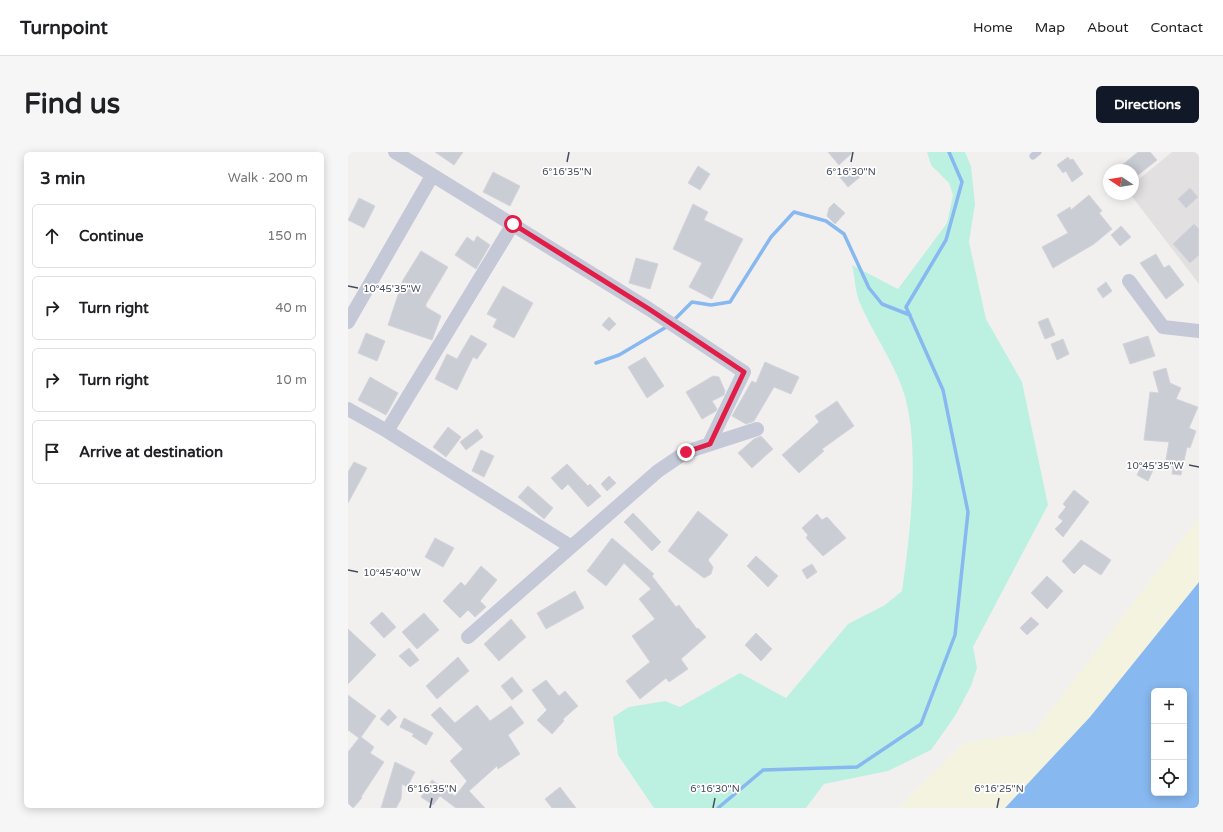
<!DOCTYPE html>
<html lang="en">
<head>
<meta charset="utf-8">
<style>
	body { margin:0; font-family:"Varela Round",sans-serif; background:#f6f6f6; color:#202124 }
	.controls { position:absolute; right:12px; bottom:12px; display:grid; overflow:hidden; border-radius:6px; box-shadow:0 2px 10px #0003 }
	.controls button { width:36px; height:36px; display:grid; place-items:center; padding:0; border:0; border-bottom:1px solid #e0e0e0; background:#fff; color:#202124; font:20px sans-serif }
	.compass { position:absolute; left:755px; top:12px; width:36px; height:36px; border-radius:50%; background:#fff; box-shadow:0 2px 10px #0003; rotate:282deg }
	.stop { position:absolute; width:12px; height:12px; margin:-9px; border:3px solid #e11d48; border-radius:50%; background:#fff }
	.stop.end { background:#e11d48; border-color:#fff; box-shadow:0 1px 4px #0008 }
	.list { margin:0; padding:0; list-style:none }
	h2 { display:flex; justify-content:space-between; align-items:center; height:52px; margin:0; padding:0 16px; font-size:17px }
	h2 small { font-size:13px; font-weight:400; color:#757577 }
	.list li { display:grid; grid-template-columns:26px 1fr auto; gap:12px; align-items:center; box-sizing:border-box; height:64px; margin:0 8px 8px; padding:0 8px; border:1px solid #e0e0e0; border-radius:6px }
	.list b { display:block; font-size:15px; white-space:nowrap }
	.list em { font-size:13px; font-style:normal; color:#757577 }
	.icon { flex:none; width:22px; height:22px; fill:none; stroke:currentColor; stroke-width:2; stroke-linecap:round; stroke-linejoin:round }
	.map { position:relative; flex:none; width:851px; height:656px; overflow:hidden; border-radius:6px }
	header { display:flex; align-items:center; gap:24px; box-sizing:border-box; height:56px; padding:0 20px; background:#fff; border-bottom:1px solid #e0e0e0 }
	header strong { font-size:19px }
	nav { display:flex; gap:22px; margin-inline-start:auto; font-size:14px }
	.intro { display:flex; align-items:center; justify-content:space-between; box-sizing:border-box; height:96px; padding:0 24px }
	h1 { margin:0; font-size:28px }
	.button { padding:10px 18px; border-radius:6px; background:#111827; color:#fff; font-size:14px; font-weight:700 }
	main { display:flex; gap:24px; padding:0 24px }
	aside { flex:1; background:#fff; border-radius:6px; box-shadow:0 2px 10px #0003 }
	.map>svg:first-child { display:block }
	.education { fill:#e3e0e1 }
	.green { fill:#bcf1e2 }
	.sand { fill:#f3f3df }
	.water { fill:#87b8ef; fill-rule:evenodd }
	.lines { fill:none; stroke-linecap:round; stroke-linejoin:round }
	.stream { stroke:#87b8ef; stroke-width:3.5 }
	.building { fill:#cbcdd5; stroke:#d3d3db }
	.lane { stroke:#c5c9d7; stroke-width:7 }
	.street { stroke:#c5c9d7; stroke-width:14 }
	.route { stroke:#e11d48; stroke-width:5 }
	.ticks { fill:none; stroke:#464b5d; stroke-width:1.5 }
	.ticks-label { font-size:10px; text-anchor:middle; fill:#464b5d; stroke:#fff; stroke-width:3.5; stroke-linejoin:round; paint-order:stroke }
</style>
</head>
<body>
<header>
<strong>Turnpoint</strong>
<nav><a>Home</a><a>Map</a><a>About</a><a>Contact</a></nav>
</header>
<div class="intro"><h1>Find us</h1><a class="button">Directions</a></div>
<main>
<aside>
<h2>3 min<small>Walk · 200 m</small></h2>
<ul class="list">
<li><svg class="icon" aria-label="ahead" viewBox="0 0 24 24"><path d="M12 20V5M6 11l6-6 6 6"/></svg><div><b>Continue</b></div><em>150 m</em></li>
<li><svg class="icon" aria-label="right" viewBox="0 0 24 24"><path d="M7 20v-9h11M14 6l5 5-5 5"/></svg><div><b>Turn right</b></div><em>40 m</em></li>
<li><svg class="icon" aria-label="right" viewBox="0 0 24 24"><path d="M7 20v-9h11M14 6l5 5-5 5"/></svg><div><b>Turn right</b></div><em>10 m</em></li>
<li><svg class="icon" aria-label="arrive" viewBox="0 0 24 24"><path d="M6 21V4h12l-3 4 3 4H6"/></svg><div><b>Arrive at destination</b></div></li>
</ul>
</aside>
<div class="map">
<svg width="851" height="656" viewBox="0 0 851 656">
	<rect width="100%" height="100%" fill="#f2f0ef"/>
	<!-- education -->
	<path class="education" d="M 824,0 L 851,0 L 851,132 L 782,42 L 785,42 L 785,32 Z"/>
	<!-- green -->
	<path class="green" d="M 579,0 L 617,0 L 623,14 L 627,52 L 621,90 L 638,167 L 674,230 L 700,353 L 625,495 L 629,516 L 623,534 L 607,564 L 583,598 L 540,619 L 476,632 L 458,656 L 306,656 L 270,603 L 265,565 L 281,555 L 317,549 L 332,555 L 392,521 L 438,546 L 500,472 L 537,453 L 554,439 C 562,383 574,286 553,233 C 542,204 523,178 511,149 C 507,138 507,125 504,113 L 550,137 L 599,71 L 605,43 L 601,31 L 583,13 Z"/>
	<!-- sand -->
	<path class="sand" d="M 851,365 L 851,430 L 742,565 L 657,656 L 550,656 L 616,591 L 686,580 Z"/>
	<!-- water -->
	<path class="water" d="M 851,430 L 851,656 L 657,656 L 742,565 ZM 806,539 L 836,539 L 836,641 L 806,641 Z"/>
	<g class="lines">
		<!-- stream -->
		<path class="stream" d="M 324,170 L 344,150 L 363,153 L 382,150 L 423,85 L 446,60 L 478,69 L 496,82 L 521,136 L 534,152 L 562,163
			M 248,211 L 271,203 L 320,174
			M 370,656 L 415,618 L 509,615 L 573,572 L 607,483 L 620,360 L 595,238 L 558,155 L 598,88 L 614,30 L 601,0"/>
	</g>
	<!-- building -->
	<path class="building" d="M 87,0 L 115,0 L 106,13 Z
		M 480,0 L 505,0 L 491,13 Z
		M 790,0 L 802,0 L 809,8 L 785,27 L 785,18 L 768,18 Z
		M 720,5 L 722,8 L 725,7 L 735,22 L 724,30 L 718,19 L 715,21 L 709,13 Z
		M 350,14 L 362,22 L 352,38 L 340,31 Z
		M 503,14 L 512,25 L 500,35 L 491,24 Z
		M 145,20 L 172,34 L 162,54 L 135,40 Z
		M 842,36 L 850,45 L 838,56 L 830,47 Z
		M 741,43 L 754,59 L 751,61 L 764,77 L 746,92 L 705,116 L 694,95 L 720,81 L 709,63 L 722,55 L 723,58 Z
		M 11,46 L 27,54 L 16,76 L 0,68 Z
		M 486,51 L 497,61 L 487,72 L 479,64 L 481,56 Z
		M 345,52 L 360,60 L 356,68 L 395,87 L 364,147 L 341,135 L 354,111 L 325,97 Z
		M 846,72 L 851,77 L 851,103 L 842,111 L 825,92 Z
		M 773,74 L 783,85 L 772,94 L 763,83 Z
		M 129,84 L 142,93 L 128,117 L 107,103 L 119,85 L 126,90 Z
		M 73,99 L 100,115 L 78,152 L 78,155 L 93,164 L 84,188 L 40,173 L 55,128 Z
		M 808,102 L 816,116 L 821,113 L 836,133 L 818,147 L 792,111 Z
		M 288,106 L 310,112 L 302,137 L 281,131 Z
		M 758,130 L 764,139 L 755,146 L 749,137 Z
		M 155,134 L 185,151 L 166,186 L 145,175 L 149,167 L 139,162 Z
		M 261,165 L 268,172 L 261,179 L 254,173 Z
		M 700,166 L 707,183 L 697,187 L 690,170 Z
		M 18,181 L 37,189 L 29,209 L 10,201 Z
		M 123,183 L 139,192 L 129,207 L 125,205 L 109,238 L 87,227 L 99,202 L 109,207 Z
		M 800,184 L 807,204 L 782,212 L 775,192 Z
		M 715,187 L 721,202 L 709,208 L 703,192 Z
		M 297,205 L 316,234 L 299,246 L 280,215 Z
		M 417,210 L 451,225 L 443,242 L 426,235 L 406,269 L 398,272 L 384,264 L 404,229 L 408,231 Z
		M 818,216 L 822,231 L 833,236 L 828,247 L 850,255 L 841,276 L 848,279 L 842,296 L 839,295 L 833,323 L 824,322 L 825,315 L 817,313 L 821,290 L 796,288 L 802,240 L 811,241 L 805,220 Z
		M 365,224 L 371,225 L 377,239 L 376,243 L 364,249 L 369,257 L 368,259 L 354,267 L 338,240 Z
		M 22,225 L 50,241 L 38,263 L 10,248 Z
		M 489,249 L 506,274 L 474,297 L 476,299 L 451,321 L 434,303 L 471,270 L 467,264 Z
		M 100,275 L 113,285 L 98,305 L 85,295 Z
		M 129,277 L 135,285 L 118,298 L 112,290 Z
		M 413,284 L 425,297 L 404,316 L 390,301 L 406,287 Z
		M 133,298 L 146,304 L 136,325 L 124,319 Z
		M 6,310 L 19,316 L 0,351 L 0,320 Z
		M 795,311 L 806,316 L 800,329 L 789,323 Z
		M 219,312 L 240,334 L 242,332 L 253,344 L 240,355 L 220,332 L 214,338 L 203,326 Z
		M 261,324 L 268,331 L 259,339 L 253,332 Z
		M 180,334 L 205,356 L 196,367 L 170,345 Z
		M 726,338 L 741,350 L 715,385 L 707,377 L 715,369 L 710,365 L 718,355 L 715,352 Z
		M 350,359 L 380,383 L 360,408 L 365,415 L 363,422 L 356,426 L 320,399 Z
		M 285,361 L 313,390 L 304,399 L 276,370 Z
		M 469,362 L 474,368 L 479,365 L 498,386 L 475,404 L 458,386 L 460,383 L 454,376 Z
		M 87,386 L 106,396 L 95,415 L 77,405 Z
		M 264,386 L 306,422 L 304,424 L 328,455 L 331,453 L 349,477 L 350,476 L 358,485 L 333,507 L 340,517 L 321,530 L 318,526 L 292,547 L 278,529 L 302,510 L 284,484 L 307,467 L 291,447 L 303,437 L 276,411 L 258,434 L 239,419 Z
		M 733,388 L 763,408 L 753,423 L 736,412 L 726,422 L 714,409 Z
		M 408,404 L 430,424 L 420,435 L 399,414 Z
		M 464,412 L 469,420 L 459,427 L 454,418 Z
		M 133,414 L 149,428 L 132,449 L 138,455 L 127,465 L 120,458 L 112,466 L 95,449 L 113,430 L 117,434 Z
		M 699,424 L 715,439 L 699,457 L 683,441 Z
		M 227,439 L 236,456 L 198,477 L 189,461 Z
		M 34,460 L 48,475 L 36,486 L 22,471 Z
		M 76,461 L 91,478 L 69,497 L 54,480 Z
		M 683,465 L 691,472 L 679,483 L 672,476 Z
		M 163,467 L 178,485 L 151,509 L 136,492 Z
		M 0,477 L 28,503 L 0,532 Z
		M 408,481 L 424,497 L 413,509 L 397,493 Z
		M 61,496 L 71,508 L 62,515 L 51,504 Z
		M 110,505 L 121,519 L 89,547 L 78,534 Z
		M 164,525 L 175,539 L 164,548 L 153,534 Z
		M 198,528 L 211,544 L 217,539 L 230,554 L 215,567 L 216,569 L 204,582 L 189,568 L 199,558 L 184,538 Z
		M 0,543 L 28,564 L 13,585 L 26,595 L 22,601 L 36,610 L 13,645 L 14,646 L 5,656 L 0,651 L 0,600 L 11,586 L 0,578 Z
		M 129,553 L 142,569 L 163,554 L 176,571 L 160,583 L 172,602 L 150,617 L 149,614 L 121,639 L 137,656 L 108,656 L 92,644 L 85,653 L 73,645 L 84,628 L 107,644 L 119,629 L 102,609 L 115,597 L 83,563 L 92,555 L 107,571 Z
		M 41,557 L 49,565 L 40,574 L 32,567 Z
		M 56,566 L 85,581 L 78,593 L 64,584 L 66,582 L 52,575 Z
		M 47,610 L 67,620 L 59,635 L 54,632 L 53,647 L 48,656 L 33,656 Z
		M 212,635 L 228,656 L 204,656 L 197,647 Z"/>
	<g class="lines">
		<!-- lane -->
		<path class="lane" d="M 685,4 L 690,0"/>
		<!-- street -->
		<path class="street" d="M 47,0 L 301,157 L 396,220 L 361,292
			M 781,129 L 815,175 L 851,179
			M 0,170 L 84,24
			M 0,257 L 39,279 L 222,394
			M 39,279 L 165,72
			M 120,485 L 310,319 L 338,300 L 409,277"/>
	</g>
	<g class="lines">
		<!-- route -->
		<path class="route" d="M 165,72 L 301,157 L 396,220 L 362,292 L 338,300"/>
	</g>
	<!-- ticks -->
	<path class="ticks" d="M 219,10 L 221,0M 503,10 L 505,0M 0,134 L 10,136M 841,313 L 851,315M 0,418 L 10,420M 82,656 L 84,646M 365,656 L 367,646M 649,656 L 651,646"/>
	<g class="ticks-label">
		<text x="219" y="23">6°16'35"N</text>
		<text x="503" y="23">6°16'30"N</text>
		<text x="44" y="140">10°45'35"W</text>
		<text x="807" y="317">10°45'35"W</text>
		<text x="44" y="424">10°45'40"W</text>
		<text x="84" y="640">6°16'35"N</text>
		<text x="367" y="640">6°16'30"N</text>
		<text x="651" y="640">6°16'25"N</text>
	</g>
</svg>
<div class="controls">
<button>+</button>
<button>−</button>
<button><svg class="icon" aria-label="locate" viewBox="0 0 24 24"><circle cx="12" cy="12" r="6"/><path d="M12 2v4M12 18v4M2 12h4M18 12h4"/></svg></button>
</div>
<svg class="compass" viewBox="-18 -18 36 36"><path d="M0-13l5 13h-10z" fill="#e53935"/><path d="M0 13l5-13h-10z" fill="#757577"/></svg>
<div class="stop" style="left:165px;top:72px"></div>
<div class="stop end" style="left:338px;top:300px"></div>
</div>
</main>
</body>
</html>
